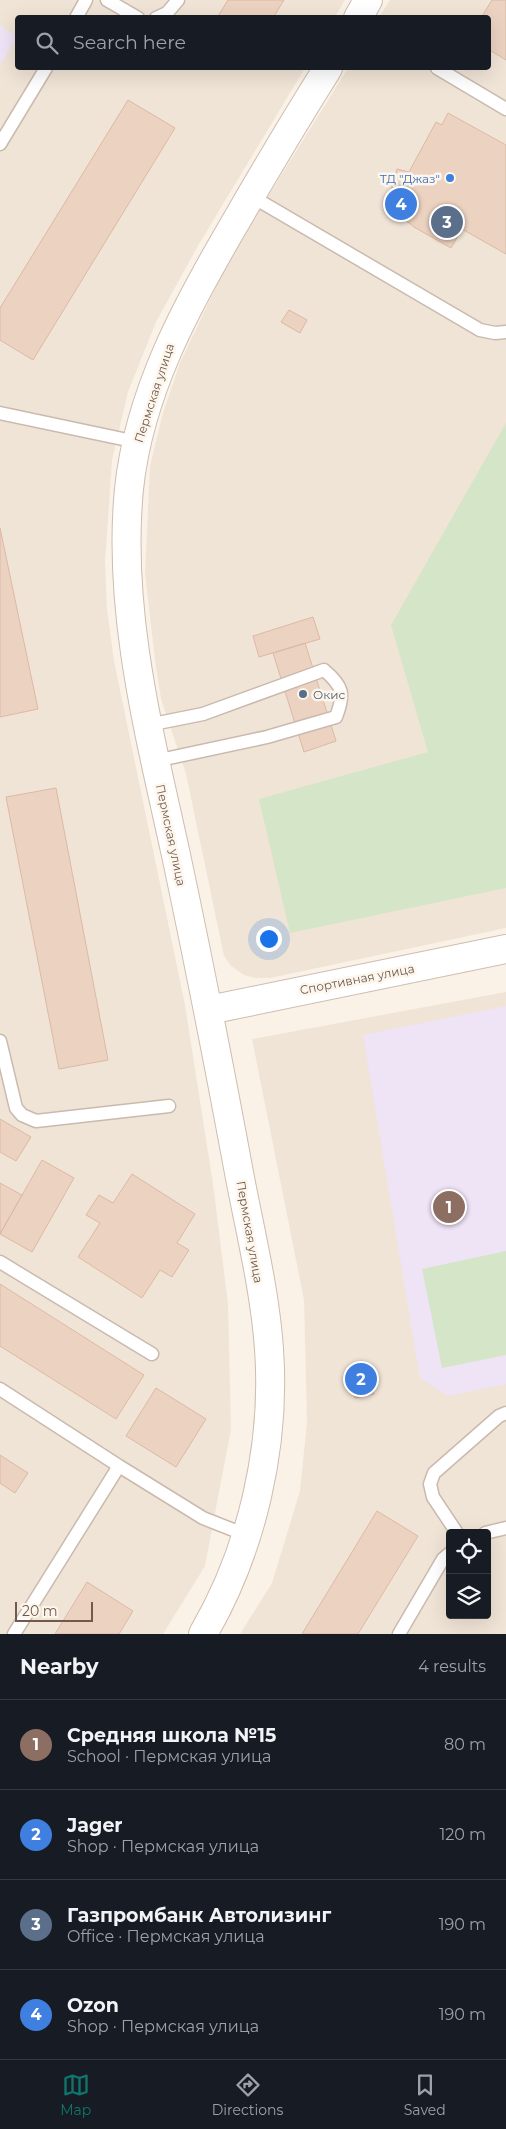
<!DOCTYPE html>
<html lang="en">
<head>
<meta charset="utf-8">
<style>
	body { margin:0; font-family:Montserrat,sans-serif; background:#20242c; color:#f1f3f6 }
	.controls { position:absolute; right:15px; bottom:15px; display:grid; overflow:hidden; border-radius:5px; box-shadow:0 5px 20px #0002 }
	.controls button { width:45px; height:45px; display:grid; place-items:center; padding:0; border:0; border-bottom:1px solid #363941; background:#171b24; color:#f1f3f6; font:25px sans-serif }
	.scale { position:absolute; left:15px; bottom:12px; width:78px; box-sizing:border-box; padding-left:5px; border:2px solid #705a4e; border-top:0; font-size:14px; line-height:18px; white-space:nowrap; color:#705a4e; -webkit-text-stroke:4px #fdf6ec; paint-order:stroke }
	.you { position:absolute; left:268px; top:938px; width:18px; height:18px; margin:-12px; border:4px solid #fff; border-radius:50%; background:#1a73e8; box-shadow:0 0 0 8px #1a73e833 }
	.badge { display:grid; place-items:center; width:32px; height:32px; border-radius:50%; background:#0f766e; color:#fff; font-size:16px; font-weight:700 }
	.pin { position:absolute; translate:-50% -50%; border:2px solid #fff; box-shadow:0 1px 5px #0006 }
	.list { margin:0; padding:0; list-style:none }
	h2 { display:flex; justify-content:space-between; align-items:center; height:65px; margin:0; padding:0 20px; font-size:21px }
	h2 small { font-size:16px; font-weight:400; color:#9ea1a6 }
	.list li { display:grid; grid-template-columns:32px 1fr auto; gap:15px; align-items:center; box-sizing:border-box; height:90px; padding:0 20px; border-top:1px solid #363941 }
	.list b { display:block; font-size:19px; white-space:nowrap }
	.list p { margin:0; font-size:16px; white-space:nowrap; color:#9ea1a6 }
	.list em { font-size:16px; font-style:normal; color:#9ea1a6 }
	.icon { flex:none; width:28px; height:28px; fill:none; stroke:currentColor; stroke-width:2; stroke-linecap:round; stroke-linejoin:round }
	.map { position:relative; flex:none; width:506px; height:1634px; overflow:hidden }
	.search { position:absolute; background:#171b24; box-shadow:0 5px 20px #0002; left:15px; right:15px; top:15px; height:55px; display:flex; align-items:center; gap:12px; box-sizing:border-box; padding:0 18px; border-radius:5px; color:#9ea1a6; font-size:19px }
	.sheet { height:425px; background:#171b24 }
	nav { display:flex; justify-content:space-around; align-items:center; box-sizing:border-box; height:70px; border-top:1px solid #363941; background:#171b24; font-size:14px; color:#9ea1a6 }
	nav a { display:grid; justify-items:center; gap:2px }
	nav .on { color:#0f766e }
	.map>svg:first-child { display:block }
	.residential { fill:#f0e4d6; fill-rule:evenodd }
	.education { fill:#efe3f6 }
	.green { fill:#d4e6c7 }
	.building { fill:#ecd2c1; stroke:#ddb8a4 }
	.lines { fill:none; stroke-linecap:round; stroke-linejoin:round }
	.lane-casing { stroke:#cabaae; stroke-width:15 }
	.secondary-casing { stroke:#cebcaf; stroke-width:30 }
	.lane { stroke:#fff; stroke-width:12 }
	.secondary { stroke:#fff; stroke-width:28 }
	.shop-dot { fill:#3f7fe0; stroke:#fdf6ec; stroke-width:2 }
	.service-dot { fill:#5c6f8a; stroke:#fdf6ec; stroke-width:2 }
	.labels { text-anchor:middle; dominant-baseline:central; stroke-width:5; stroke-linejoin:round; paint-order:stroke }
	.shop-label { font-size:12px; fill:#366cbe; stroke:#fdf6ec; text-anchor:end }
	.street-label { font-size:12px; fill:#705a4e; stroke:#fdf6ec }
	.service-label { font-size:12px; fill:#4e5e75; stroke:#fdf6ec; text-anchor:start }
</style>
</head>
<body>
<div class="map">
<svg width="506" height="1634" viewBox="0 0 506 1634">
	<rect width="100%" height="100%" fill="#faf2e7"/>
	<!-- residential -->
	<path class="residential" d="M 0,0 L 345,0 L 335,17 L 18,18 L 18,68 L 305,68 L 199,244 L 156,322 L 128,392 L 112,460 L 105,562 L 107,609 L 114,661 L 185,1005 L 213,1184 L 228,1304 L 231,1429 L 205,1566 L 163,1634 L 0,1634 Z
		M 390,0 L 506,0 L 506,928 L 270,978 L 255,978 L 244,975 L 231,966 L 224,956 L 186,774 L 161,699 L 155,660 L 145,573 L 150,466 L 163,413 L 180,363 L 229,259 L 348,68 L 488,68 L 488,18 L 379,17 Z
		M 506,992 L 506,1634 L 240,1634 L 272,1583 L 300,1491 L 307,1422 L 304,1300 L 252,1039 ZM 450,1533 L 487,1533 L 487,1615 L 450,1615 Z"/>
	<!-- education -->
	<path class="education" d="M 0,26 L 17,37 L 0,65 Z
		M 506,1006 L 506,1384 L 448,1396 L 420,1378 L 363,1035 Z"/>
	<!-- green -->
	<path class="green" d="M 506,423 L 506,888 L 290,933 L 259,799 L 428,752 L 391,625 Z
		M 506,1251 L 506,1355 L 442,1368 L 422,1269 Z"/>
	<!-- building -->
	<path class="building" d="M 228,0 L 284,0 L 273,18 L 217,18 Z
		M 492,0 L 506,0 L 506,60 L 488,49 L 488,18 L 481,18 Z
		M 128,100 L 175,128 L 33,360 L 0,340 L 0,308 Z
		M 448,113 L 506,145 L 506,254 L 462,229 L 451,248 L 414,227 L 404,219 L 397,210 L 392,198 L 392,185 L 397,169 L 409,172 L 436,122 L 442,125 Z
		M 289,310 L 307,320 L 300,333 L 281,322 Z
		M 0,528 L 38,709 L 0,717 Z
		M 313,617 L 320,639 L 259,657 L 253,636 Z
		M 305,643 L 336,741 L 304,752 L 273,653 Z
		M 56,788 L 108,1060 L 59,1069 L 6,797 Z
		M 0,1119 L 31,1137 L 16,1161 L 0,1152 Z
		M 42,1160 L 74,1178 L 32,1252 L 0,1234 Z
		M 132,1174 L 195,1214 L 177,1243 L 189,1250 L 172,1277 L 160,1270 L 142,1298 L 78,1257 L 100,1223 L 86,1215 L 99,1195 L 113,1203 Z
		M 0,1183 L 22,1195 L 0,1234 Z
		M 0,1284 L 144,1375 L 116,1419 L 0,1346 Z
		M 369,1364 L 374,1394 L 355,1398 L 349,1367 Z
		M 156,1388 L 206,1419 L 176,1467 L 126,1436 Z
		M 0,1455 L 28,1473 L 15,1493 L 0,1483 Z
		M 377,1511 L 418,1536 L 358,1634 L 302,1634 Z
		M 87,1582 L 133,1611 L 119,1634 L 55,1634 Z"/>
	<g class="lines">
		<defs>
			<path id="lane" d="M 107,0 L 138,18
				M 76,18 L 86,0
				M 156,18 L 167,13 L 178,0
				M 437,68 L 506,109
				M 0,144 L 46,68
				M 251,196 L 480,330 L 495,333 L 506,332
				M 0,413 L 137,442
				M 148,725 L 203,714 L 324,670 C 343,686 345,694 336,717 L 267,737 L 155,761
				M 0,1041 L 16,1108 L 22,1115 L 36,1121 L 169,1106
				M 0,1262 L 152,1354
				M 0,1389 L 119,1466
				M 457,1533 L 433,1497 L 430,1484 L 434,1473 L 499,1416 L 506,1413
				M 485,1533 L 506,1528
				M 14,1634 L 119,1466 L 203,1518 L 246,1535
				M 399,1634 L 443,1559 L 450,1553"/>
			<path id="secondary" d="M 358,18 L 368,0
				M 209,1010 L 506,949
				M 203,1634 C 252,1550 276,1446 269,1349 C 265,1292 251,1235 240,1178 C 220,1070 199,963 176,855 C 150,736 117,612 129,489 C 139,392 187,305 235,223 C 265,171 296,119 328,68"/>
		</defs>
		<!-- lane casing -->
		<use href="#lane" class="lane-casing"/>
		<!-- secondary casing -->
		<use href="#secondary" class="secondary-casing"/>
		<!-- lane -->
		<use href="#lane" class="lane"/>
		<!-- secondary -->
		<use href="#secondary" class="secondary"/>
	</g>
	<!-- markers -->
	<circle class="shop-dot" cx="450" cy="178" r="5"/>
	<circle class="service-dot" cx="303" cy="694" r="5"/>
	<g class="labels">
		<!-- shop labels -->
		<g class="shop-label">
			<text x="440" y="178">ТД "Джаз"</text>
		</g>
		<!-- street labels -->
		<g class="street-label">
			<text transform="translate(154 393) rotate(-72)">Пермская улица</text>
			<text transform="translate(171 835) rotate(78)">Пермская улица</text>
			<text transform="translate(357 979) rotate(-11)">Спортивная улица</text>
			<text transform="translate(250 1232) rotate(80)">Пермская улица</text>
		</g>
		<!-- service labels -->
		<g class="service-label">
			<text x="313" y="694">Окис</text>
		</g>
	</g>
</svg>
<div class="controls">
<button><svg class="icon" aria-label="locate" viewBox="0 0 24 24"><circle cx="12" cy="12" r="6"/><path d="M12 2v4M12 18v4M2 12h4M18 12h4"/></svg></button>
<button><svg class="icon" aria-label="layers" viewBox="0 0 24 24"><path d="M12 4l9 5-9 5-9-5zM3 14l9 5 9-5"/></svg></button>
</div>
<div class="scale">20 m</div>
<div class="you"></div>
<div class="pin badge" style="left:449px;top:1207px;background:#8d6e63">1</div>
<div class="pin badge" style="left:361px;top:1379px;background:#3f7fe0">2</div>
<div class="pin badge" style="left:447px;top:222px;background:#5c6f8a">3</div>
<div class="pin badge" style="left:401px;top:204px;background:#3f7fe0">4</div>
<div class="search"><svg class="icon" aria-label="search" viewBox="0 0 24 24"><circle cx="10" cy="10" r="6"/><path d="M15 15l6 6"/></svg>Search here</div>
</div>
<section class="sheet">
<h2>Nearby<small>4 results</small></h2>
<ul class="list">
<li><span class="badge" style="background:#8d6e63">1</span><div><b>Средняя школа №15</b><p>School · Пермская улица</p></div><em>80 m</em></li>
<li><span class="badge" style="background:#3f7fe0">2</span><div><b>Jager</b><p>Shop · Пермская улица</p></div><em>120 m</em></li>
<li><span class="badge" style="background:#5c6f8a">3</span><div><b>Газпромбанк Автолизинг</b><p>Office · Пермская улица</p></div><em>190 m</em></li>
<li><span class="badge" style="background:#3f7fe0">4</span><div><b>Ozon</b><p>Shop · Пермская улица</p></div><em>190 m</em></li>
</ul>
</section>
<nav>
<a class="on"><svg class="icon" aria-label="map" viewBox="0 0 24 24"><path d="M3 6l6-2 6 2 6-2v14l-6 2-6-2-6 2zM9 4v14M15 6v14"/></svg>Map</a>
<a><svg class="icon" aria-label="directions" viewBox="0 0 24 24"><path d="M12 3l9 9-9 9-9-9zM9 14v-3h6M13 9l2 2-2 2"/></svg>Directions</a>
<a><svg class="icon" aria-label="saved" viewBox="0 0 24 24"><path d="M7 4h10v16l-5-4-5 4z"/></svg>Saved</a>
</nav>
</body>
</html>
